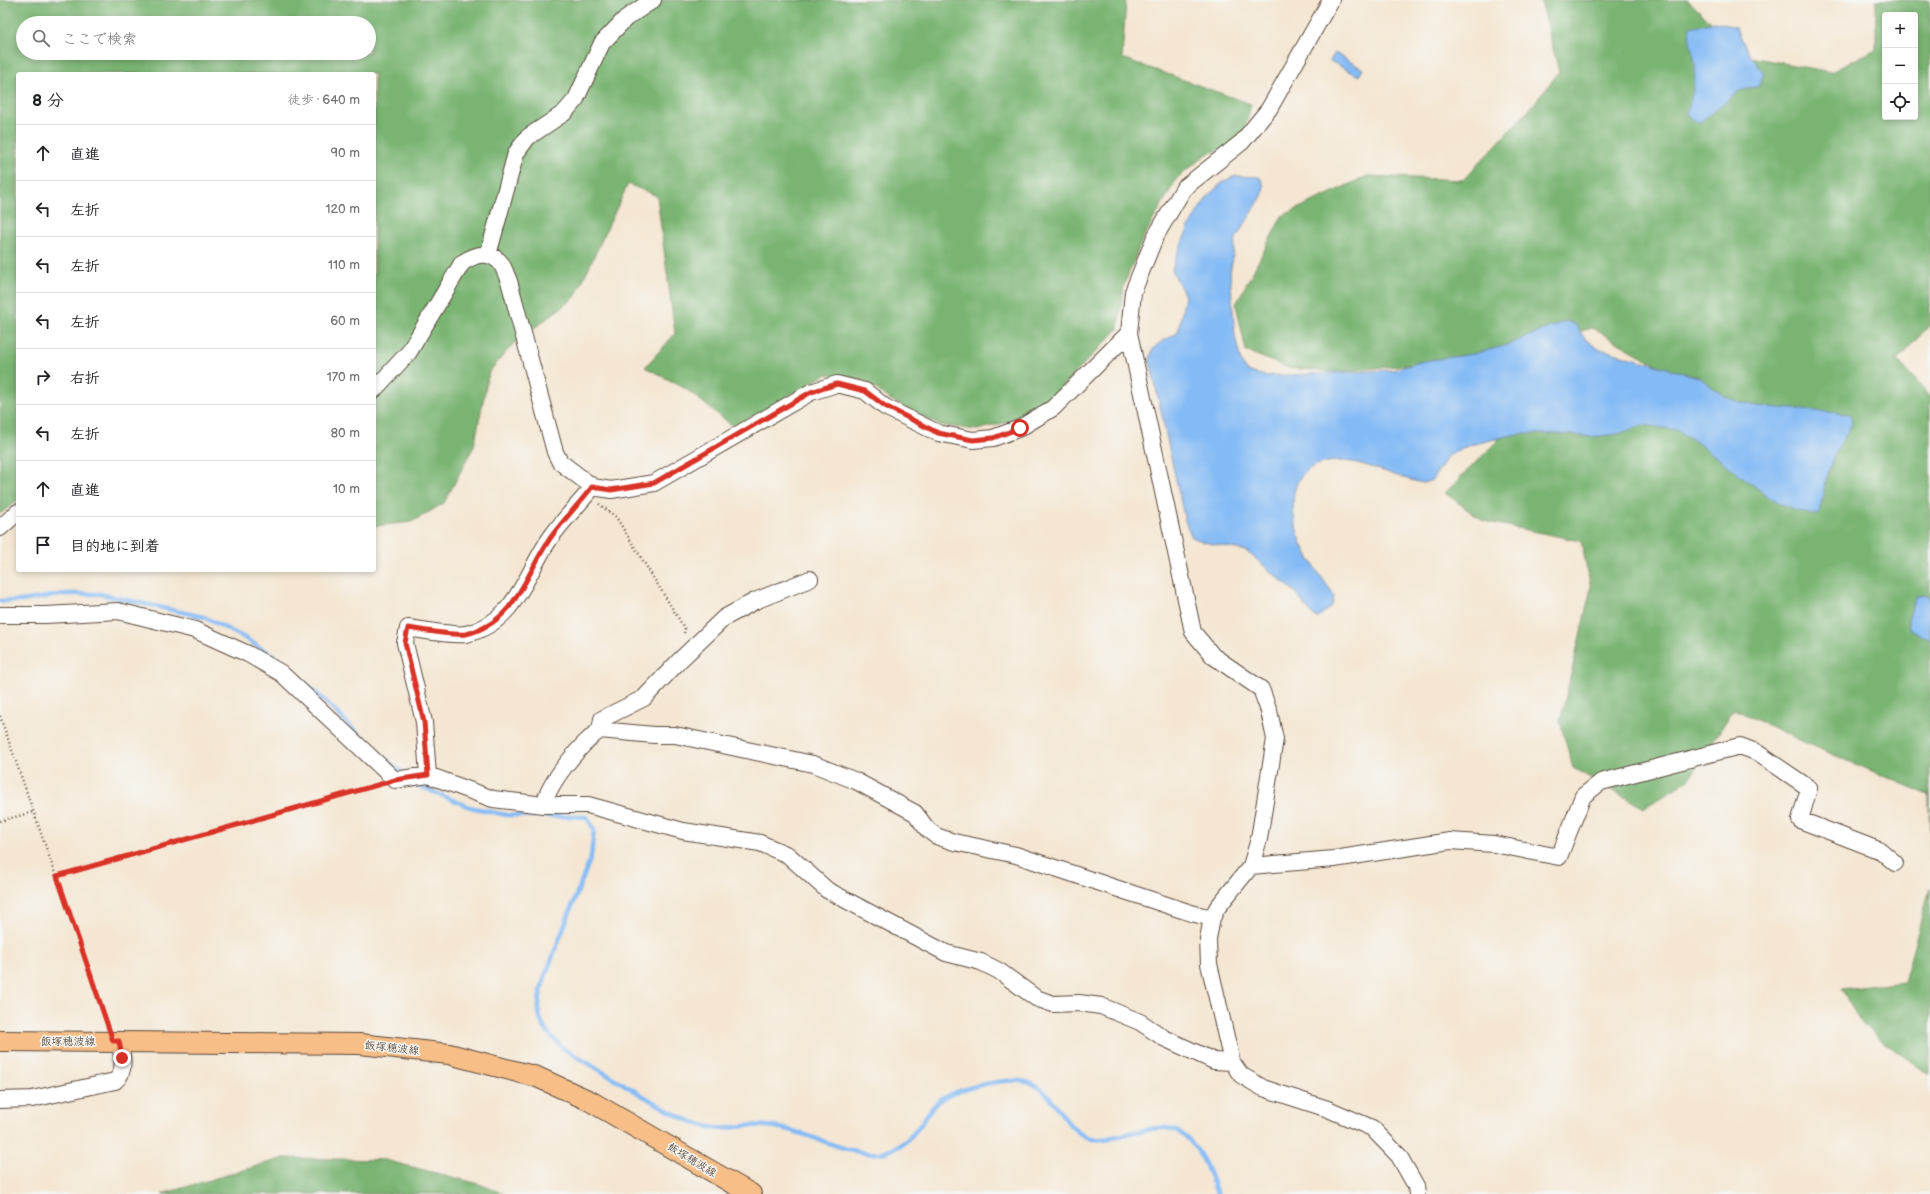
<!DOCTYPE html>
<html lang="ja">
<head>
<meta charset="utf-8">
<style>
	body { margin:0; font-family:"Balsamiq Sans","Klee One",sans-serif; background:#f2f2f2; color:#202124 }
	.controls { position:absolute; right:12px; top:12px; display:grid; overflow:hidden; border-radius:4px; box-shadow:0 2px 6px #0003 }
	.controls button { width:36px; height:36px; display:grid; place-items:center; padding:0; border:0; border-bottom:1px solid #e0e0e0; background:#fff; color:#202124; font:20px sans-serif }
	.stop { position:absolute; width:12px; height:12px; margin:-9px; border:3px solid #d93025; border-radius:50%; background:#fff }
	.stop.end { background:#d93025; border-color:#fff; box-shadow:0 1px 4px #0008 }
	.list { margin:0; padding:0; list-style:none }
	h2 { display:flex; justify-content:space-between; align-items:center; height:52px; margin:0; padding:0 16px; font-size:17px }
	h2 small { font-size:13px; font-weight:400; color:#757577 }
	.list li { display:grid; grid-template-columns:26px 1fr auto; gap:12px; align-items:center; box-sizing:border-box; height:56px; padding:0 16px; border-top:1px solid #e0e0e0 }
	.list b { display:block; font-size:15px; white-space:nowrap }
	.list em { font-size:13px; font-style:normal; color:#757577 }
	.icon { flex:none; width:22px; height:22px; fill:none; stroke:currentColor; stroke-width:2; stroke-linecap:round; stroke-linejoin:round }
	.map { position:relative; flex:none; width:1930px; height:1194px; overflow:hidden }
	.search { position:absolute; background:#fff; box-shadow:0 2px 6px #0003; left:16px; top:16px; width:360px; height:44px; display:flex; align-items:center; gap:10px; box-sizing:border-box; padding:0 14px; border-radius:22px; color:#757577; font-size:15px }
	.panel { position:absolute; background:#fff; box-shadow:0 2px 6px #0003; left:16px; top:72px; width:360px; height:500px; border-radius:4px }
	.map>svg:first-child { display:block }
	.forest { fill:#79b472; stroke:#5a6f48; fill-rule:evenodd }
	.water { fill:#85bbf5; stroke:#60728a }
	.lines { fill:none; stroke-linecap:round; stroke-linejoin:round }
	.stream { stroke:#85bbf5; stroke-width:4.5 }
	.minor-casing { stroke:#574639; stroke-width:18 }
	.major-casing { stroke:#574639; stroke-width:22 }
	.path { stroke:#574639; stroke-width:2.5; stroke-dasharray:1 3; stroke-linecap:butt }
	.minor { stroke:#fff; stroke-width:16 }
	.major { stroke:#f7be88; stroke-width:20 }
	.route { stroke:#d93025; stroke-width:5 }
	.labels { text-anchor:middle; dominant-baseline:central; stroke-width:3; stroke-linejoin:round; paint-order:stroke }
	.street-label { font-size:11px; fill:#3b2a1e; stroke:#f6f6f2 }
</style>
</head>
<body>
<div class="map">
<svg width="1930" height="1194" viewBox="0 0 1930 1194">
	<rect width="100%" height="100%" fill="#f6f6f2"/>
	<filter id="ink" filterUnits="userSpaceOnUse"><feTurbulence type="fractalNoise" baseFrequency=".025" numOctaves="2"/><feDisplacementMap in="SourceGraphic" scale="8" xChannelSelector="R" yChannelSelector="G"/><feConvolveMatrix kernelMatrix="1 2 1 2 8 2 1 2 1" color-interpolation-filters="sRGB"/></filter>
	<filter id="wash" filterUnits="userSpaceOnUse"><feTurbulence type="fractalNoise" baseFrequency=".012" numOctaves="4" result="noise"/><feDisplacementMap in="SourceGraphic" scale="16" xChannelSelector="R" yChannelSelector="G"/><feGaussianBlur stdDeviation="0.9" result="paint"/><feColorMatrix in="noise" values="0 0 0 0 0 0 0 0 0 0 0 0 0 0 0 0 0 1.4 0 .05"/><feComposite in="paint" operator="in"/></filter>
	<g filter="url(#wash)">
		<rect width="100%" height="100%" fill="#f4e6d2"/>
		<!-- forest -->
		<path class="forest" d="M 0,0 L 1126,0 L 1122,58 L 1251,104 L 1242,142 L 1207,154 L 1177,178 L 1143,238 L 1124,285 L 1118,329 L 1057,392 L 1015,420 L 977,430 L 939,425 L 891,400 L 865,381 L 827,374 L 734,427 L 686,389 L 645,367 L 675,334 L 657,196 L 628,184 L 575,297 L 513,344 L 489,372 L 474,446 L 444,503 L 412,522 L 374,526 L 374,74 L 18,74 L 18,500 L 0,514 ZM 23,23 L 369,23 L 369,53 L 23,53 Z
			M 1541,0 L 1688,0 L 1745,56 L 1831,72 L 1876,49 L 1876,0 L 1930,0 L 1930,325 L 1897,360 L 1930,396 L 1930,861 L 1929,795 L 1810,745 L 1734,709 L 1688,780 L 1644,808 L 1573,768 L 1560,722 L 1591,588 L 1581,541 L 1483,521 L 1445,493 L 1510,428 L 1723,402 L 1592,328 L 1486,357 L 1336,372 L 1289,368 L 1246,351 L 1236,304 L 1282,216 L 1367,176 L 1463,180 L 1529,110 L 1559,72 ZM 1885,15 L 1915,15 L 1915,117 L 1885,117 Z
			M 1930,888 L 1930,1075 L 1882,1041 L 1859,1019 L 1842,989 L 1904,982 Z
			M 284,1158 L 385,1160 L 479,1184 L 504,1194 L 162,1194 Z"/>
		<!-- water -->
		<path class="water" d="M 1715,22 L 1736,27 L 1748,52 L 1764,73 L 1759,86 L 1739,91 L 1700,122 L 1693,121 L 1687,114 C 1691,99 1695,83 1695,67 C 1695,54 1687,41 1690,27 Z
			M 1335,53 L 1363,69 L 1359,76 L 1330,61 Z
			M 1236,176 L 1259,177 C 1265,183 1264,188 1262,196 L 1236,238 L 1230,273 L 1235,336 L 1241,362 L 1247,371 L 1265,376 L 1393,370 L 1423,361 L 1473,354 L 1504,346 L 1565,321 L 1575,324 L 1585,339 L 1597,348 L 1698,377 C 1707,382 1713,388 1721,394 C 1731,401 1745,403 1757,406 L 1850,414 C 1854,424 1851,428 1845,436 C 1829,459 1825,486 1819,513 L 1812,515 L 1799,511 L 1773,500 L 1695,441 L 1677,430 L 1643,425 L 1618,434 L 1593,437 L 1561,434 L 1517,434 L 1470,445 L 1448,456 L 1432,480 L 1424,483 C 1397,479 1362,459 1336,461 C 1285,464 1287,510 1303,546 C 1311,564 1323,579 1334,595 L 1332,606 L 1317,618 L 1310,612 L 1293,590 L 1246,551 L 1204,542 L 1192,537 L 1185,521 L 1150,361 C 1150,342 1166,342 1178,332 L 1185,296 L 1172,270 C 1181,241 1204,185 1236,176 Z
			M 1922,595 L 1930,597 L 1930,640 L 1909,628 L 1908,621 L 1915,598 Z"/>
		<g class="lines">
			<!-- stream -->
			<path class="stream" d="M 0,601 L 21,601 L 65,594 L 100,594 L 204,617 L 243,637 L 275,657 L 327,703 L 370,746
				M 378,754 L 404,774
				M 413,782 L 417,785 L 470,807 L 506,815 L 587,817 L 594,830 L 591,857 L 544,979 C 534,1015 537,1024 564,1049 C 590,1064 615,1079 640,1094 C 662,1107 684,1121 709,1127 C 722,1130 731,1128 743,1126 C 757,1125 772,1126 785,1129 C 813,1135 838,1150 866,1153 C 891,1156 910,1141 923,1121 C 927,1115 931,1107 937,1103 C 953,1089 999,1079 1021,1081 C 1058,1085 1059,1132 1093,1139 C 1104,1141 1116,1136 1127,1134 C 1139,1131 1152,1127 1165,1128 C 1195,1131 1209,1170 1217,1194"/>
		</g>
	</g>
	<g filter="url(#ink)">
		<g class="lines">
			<defs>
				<path id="minor" d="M 1331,0 L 1269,109 L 1242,142 L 1184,188 L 1155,237 L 1133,292 L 1129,333 L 1193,632 L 1213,656 L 1261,689 L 1269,711 L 1275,739 L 1259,839 L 1251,866 L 1217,908 L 1212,918 L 1208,939 L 1209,964 L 1232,1062 L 1241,1075 L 1263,1088 L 1328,1109 L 1372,1128 L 1399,1156 L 1416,1186 L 1417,1194
					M 488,255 L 516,153 L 528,137 L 564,113 L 576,99 L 602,43 L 626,18 L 653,0
					M 374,390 L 409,352 L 462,263 C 474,255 487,250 499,261 C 504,266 506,275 509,281 L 555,452 L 560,462 L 593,487 L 611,490 L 654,483 L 811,392 L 837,384 L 865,391 L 885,407 L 938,433 L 973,440 L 993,438 L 1020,428 L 1053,408 L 1129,333
					M 0,528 L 18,512
					M 0,615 L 46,615 L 118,611 L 195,630 L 248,654 L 281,673 L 395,780 L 428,775 L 493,799 L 544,805 L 588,805 L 683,831 L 760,843 L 788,855 L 827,890 L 946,953 L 981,962 L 999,971 L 1036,998 L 1053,1004 L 1079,1003 L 1101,1006 L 1140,1022 L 1164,1038 L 1214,1061 L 1232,1062
					M 600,730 L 602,719 L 644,698 L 680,660 L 724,618 L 755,601 L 810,579
					M 428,775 L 424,722 L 405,643 L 408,628 C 422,630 454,636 466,634 C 517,622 525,574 551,537 C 564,519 579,504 593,487
					M 544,805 C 549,781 581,744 600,730 L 654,735 L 675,735 L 813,764 L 856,781 L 915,813 L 927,829 L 936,836 L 954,842 L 1016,855 L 1191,913 L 1212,918
					M 1251,866 L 1334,859 L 1450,841 L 1494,844 L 1559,857 L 1583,796 L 1601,782 L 1740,746 L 1756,752 L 1809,788 L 1800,820 L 1881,851 L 1895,863
					M 0,1100 L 32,1099 L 115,1081 C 127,1071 122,1054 119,1041"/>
				<path id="major" d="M 0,1041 L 360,1044 L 449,1054 L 537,1077 L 590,1101 L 751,1194"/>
			</defs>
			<!-- minor casing -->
			<use href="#minor" class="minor-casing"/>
			<!-- major casing -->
			<use href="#major" class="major-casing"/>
			<!-- path -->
			<path class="path" d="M 599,504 L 616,517 L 685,629 L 684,633
				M 0,716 L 108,1025
				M 0,821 L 33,812
				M 57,876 L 377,785"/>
			<!-- minor -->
			<use href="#minor" class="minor"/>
			<!-- major -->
			<use href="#major" class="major"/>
		</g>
	</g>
	<g class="lines" filter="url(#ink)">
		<!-- route -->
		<path class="route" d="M 122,1058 L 119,1041 L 113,1041 L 57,876 L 395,780 L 428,775 L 424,722 L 405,643 L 408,628 C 422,630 454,636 466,634 C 517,622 525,574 551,537 C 564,519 579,504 592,487 L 611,490 L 654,483 L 811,392 L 837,384 L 865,391 L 885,406 L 938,433 L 973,440 L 993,438 L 1020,428"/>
	</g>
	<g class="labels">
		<!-- street labels -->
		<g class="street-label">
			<text x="68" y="1041">飯塚穂波線</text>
			<text transform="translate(392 1048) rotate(6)">飯塚穂波線</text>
			<text transform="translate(692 1160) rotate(31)">飯塚穂波線</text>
		</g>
	</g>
</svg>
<div class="controls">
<button>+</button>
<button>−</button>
<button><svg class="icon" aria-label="locate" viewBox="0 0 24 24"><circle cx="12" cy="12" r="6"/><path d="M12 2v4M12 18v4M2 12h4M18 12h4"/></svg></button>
</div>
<div class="stop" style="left:1020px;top:428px"></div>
<div class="stop end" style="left:122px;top:1058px"></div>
<div class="search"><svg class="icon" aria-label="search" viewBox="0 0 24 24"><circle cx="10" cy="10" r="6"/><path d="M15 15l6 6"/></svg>ここで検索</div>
<section class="panel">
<h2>8 分<small>徒歩 · 640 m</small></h2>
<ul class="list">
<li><svg class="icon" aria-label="ahead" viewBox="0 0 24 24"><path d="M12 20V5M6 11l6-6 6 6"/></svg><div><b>直進</b></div><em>90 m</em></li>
<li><svg class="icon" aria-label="left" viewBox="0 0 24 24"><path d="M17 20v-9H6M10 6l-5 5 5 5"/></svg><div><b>左折</b></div><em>120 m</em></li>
<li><svg class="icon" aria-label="left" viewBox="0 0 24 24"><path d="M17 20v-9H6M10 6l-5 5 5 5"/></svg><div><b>左折</b></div><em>110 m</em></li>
<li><svg class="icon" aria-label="left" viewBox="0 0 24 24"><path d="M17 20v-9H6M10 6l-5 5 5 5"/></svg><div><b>左折</b></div><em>60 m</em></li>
<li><svg class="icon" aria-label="right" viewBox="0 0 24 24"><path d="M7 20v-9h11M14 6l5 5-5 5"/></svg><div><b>右折</b></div><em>170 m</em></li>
<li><svg class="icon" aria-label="left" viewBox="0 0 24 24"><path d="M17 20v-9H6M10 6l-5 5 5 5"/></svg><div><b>左折</b></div><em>80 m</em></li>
<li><svg class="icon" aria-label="ahead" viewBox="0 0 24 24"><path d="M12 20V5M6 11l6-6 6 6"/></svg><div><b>直進</b></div><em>10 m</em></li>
<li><svg class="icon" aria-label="arrive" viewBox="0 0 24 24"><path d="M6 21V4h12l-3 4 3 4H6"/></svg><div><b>目的地に到着</b></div></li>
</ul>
</section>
</div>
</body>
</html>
